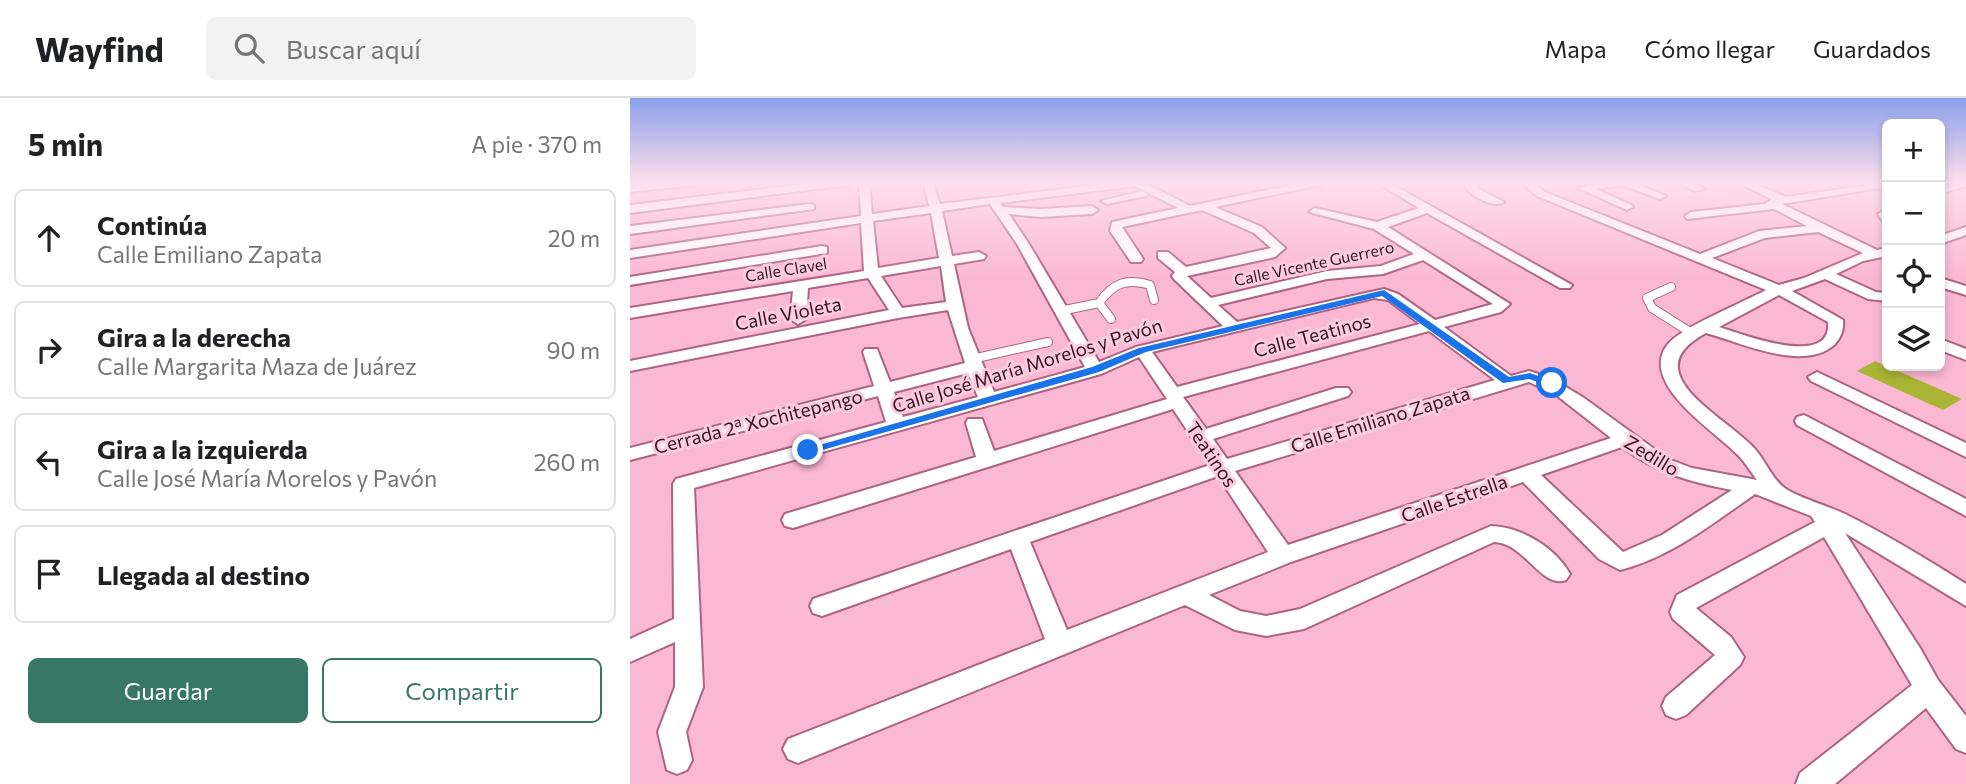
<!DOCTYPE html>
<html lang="es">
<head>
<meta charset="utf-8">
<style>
	body { margin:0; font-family:Commissioner,sans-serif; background:#f2f2f2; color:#202124 }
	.controls { position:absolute; right:21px; top:21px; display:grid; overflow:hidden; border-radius:10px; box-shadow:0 4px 10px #0003 }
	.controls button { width:63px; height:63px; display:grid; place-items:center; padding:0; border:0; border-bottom:2px solid #e0e0e0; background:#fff; color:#202124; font:35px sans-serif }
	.stop { position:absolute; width:21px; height:21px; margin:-16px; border:5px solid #1a73e8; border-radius:50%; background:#fff }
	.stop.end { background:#1a73e8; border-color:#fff; box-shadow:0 2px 7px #0008 }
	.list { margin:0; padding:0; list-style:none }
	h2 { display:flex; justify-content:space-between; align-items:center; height:91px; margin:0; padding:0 28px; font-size:30px }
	h2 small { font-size:23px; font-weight:400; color:#757577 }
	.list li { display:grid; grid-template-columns:46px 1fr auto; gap:21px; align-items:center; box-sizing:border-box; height:98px; margin:0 14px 14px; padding:0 14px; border:2px solid #e0e0e0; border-radius:10px }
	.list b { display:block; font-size:26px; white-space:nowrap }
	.list p { margin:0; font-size:23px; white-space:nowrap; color:#757577 }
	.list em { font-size:23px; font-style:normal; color:#757577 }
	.actions { display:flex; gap:14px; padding:21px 28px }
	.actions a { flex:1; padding:16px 0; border:2px solid #367766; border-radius:10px; text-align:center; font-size:24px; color:#367766 }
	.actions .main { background:#367766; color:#fff }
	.icon { flex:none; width:38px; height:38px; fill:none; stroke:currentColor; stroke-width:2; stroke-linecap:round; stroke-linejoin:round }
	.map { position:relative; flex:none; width:1336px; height:686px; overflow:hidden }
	header { display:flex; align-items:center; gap:42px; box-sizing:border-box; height:98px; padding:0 35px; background:#fff; border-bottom:2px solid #e0e0e0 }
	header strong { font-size:33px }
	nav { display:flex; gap:38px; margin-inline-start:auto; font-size:24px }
	.search { width:490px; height:63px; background:#f2f2f2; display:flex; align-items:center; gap:18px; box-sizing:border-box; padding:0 24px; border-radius:10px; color:#757577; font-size:26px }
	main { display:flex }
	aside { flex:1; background:#fff }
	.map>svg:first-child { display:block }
	.green { fill:#aab535 }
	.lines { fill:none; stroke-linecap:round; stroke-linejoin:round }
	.lane-casing { stroke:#ae6382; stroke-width:10 }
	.street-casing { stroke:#ae6382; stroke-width:4 }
	.lane { stroke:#fff; stroke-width:8 }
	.street { fill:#fff; fill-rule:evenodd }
	.route { fill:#1a73e8 }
	.labels { text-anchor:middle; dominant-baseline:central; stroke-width:6; stroke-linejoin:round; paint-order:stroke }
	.far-street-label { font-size:16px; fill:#331522; stroke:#fecbde }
	.street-label { font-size:19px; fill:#331522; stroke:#fecbde }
</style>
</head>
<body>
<header>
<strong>Wayfind</strong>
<div class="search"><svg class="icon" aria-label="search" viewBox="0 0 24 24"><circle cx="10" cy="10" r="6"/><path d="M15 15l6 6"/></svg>Buscar aquí</div>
<nav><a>Mapa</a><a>Cómo llegar</a><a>Guardados</a></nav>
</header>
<main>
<aside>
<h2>5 min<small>A pie · 370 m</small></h2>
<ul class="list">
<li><svg class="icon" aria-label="ahead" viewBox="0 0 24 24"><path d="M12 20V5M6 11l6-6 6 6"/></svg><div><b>Continúa</b><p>Calle Emiliano Zapata</p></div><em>20 m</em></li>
<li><svg class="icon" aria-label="right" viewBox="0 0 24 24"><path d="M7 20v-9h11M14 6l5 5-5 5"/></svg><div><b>Gira a la derecha</b><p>Calle Margarita Maza de Juárez</p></div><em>90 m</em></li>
<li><svg class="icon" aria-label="left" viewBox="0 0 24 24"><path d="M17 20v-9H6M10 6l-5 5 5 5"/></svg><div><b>Gira a la izquierda</b><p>Calle José María Morelos y Pavón</p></div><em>260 m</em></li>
<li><svg class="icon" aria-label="arrive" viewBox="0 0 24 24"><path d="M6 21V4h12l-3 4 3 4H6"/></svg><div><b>Llegada al destino</b></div></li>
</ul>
<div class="actions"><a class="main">Guardar</a><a>Compartir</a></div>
</aside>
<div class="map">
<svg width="1336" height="686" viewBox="0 0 1336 686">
	<rect width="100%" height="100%" fill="#fbb8d2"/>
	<!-- green -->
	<path class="green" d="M 1245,263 L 1332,301 L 1313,312 L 1227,273 Z"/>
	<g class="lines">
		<defs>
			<path id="lane" d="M 1041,189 L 1017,200 L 1022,210 L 1063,236
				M 469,205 C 483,185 496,180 520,187 L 524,202
				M 430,213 L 469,205 L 481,221
				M 342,261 L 418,244"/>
			<path id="street" d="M 37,84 L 70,84 L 65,87 L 0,94 L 0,88 Z
				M 194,84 L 223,84 L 218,87 L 0,115 L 0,107 Z
				M 229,84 L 239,84 L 242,116 L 299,108 L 293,84 L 303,84 L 310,106 L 489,84 L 513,84 L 560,108 L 676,84 L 695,84 L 690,87 L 585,109 L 632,129 L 655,150 L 645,159 L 557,178 L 581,200 L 697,173 L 751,168 L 784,156 L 744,131 L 679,114 L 685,110 L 747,124 L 789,110 L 746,84 L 758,84 L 942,187 L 940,190 L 930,190 L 797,115 L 758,129 L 880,206 L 871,214 L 814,229 L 881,278 L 899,273 L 921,280 L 954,300 L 1038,361 L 1062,370 L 1127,382 C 1121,374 1115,364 1108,357 C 1084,332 1007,285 1038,246 C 1052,229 1114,204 1136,192 L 907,98 L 891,84 L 902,84 L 915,94 L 1070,156 L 1129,133 L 1177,128 L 1144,111 L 1057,121 L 1055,118 L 1061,114 L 1135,106 L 1142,101 L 1106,84 L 1120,84 L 1156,99 L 1253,85 L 1253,89 L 1249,90 L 1152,106 L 1247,152 L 1257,150 L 1257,158 L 1233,163 L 1206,176 L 1246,194 L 1257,195 L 1257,203 L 1238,201 L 1195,181 L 1162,193 L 1213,222 C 1214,231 1211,240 1204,247 C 1173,274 1112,245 1076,235 C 1003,274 1091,316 1123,349 C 1135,361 1142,382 1156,391 C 1170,400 1198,408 1215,416 C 1257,437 1297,461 1336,486 L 1336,508 L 1215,435 L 1290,550 L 1308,582 L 1336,618 L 1336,655 L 1326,651 L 1296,610 L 1205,686 L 1166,686 L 1170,675 L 1282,587 L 1194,439 L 1066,510 L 1101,539 L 1114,559 L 1110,567 L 1056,617 L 1046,621 L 1036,617 L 1032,608 L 1036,599 L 1085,557 L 1043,521 L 1040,514 L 1047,497 L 1185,424 L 1181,418 L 1125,396 C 1082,426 1041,459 990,472 L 969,461 L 893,384 L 661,464 L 579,497 L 610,513 L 636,518 L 670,511 L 861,428 C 891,429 925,449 940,476 L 936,482 C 911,491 895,445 864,444 L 674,531 L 636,538 L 605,532 L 555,507 L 168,665 L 158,661 L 153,651 L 158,641 L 415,541 L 381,451 L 192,518 L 183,515 L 180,508 L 183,501 L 580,367 L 543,311 L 163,430 L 155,428 L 152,422 L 155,416 L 346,359 L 336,325 L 338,321 L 352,321 L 364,353 L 537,301 L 509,259 L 471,276 L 64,390 L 73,589 L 56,634 L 62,662 L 57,672 L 47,676 L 37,672 L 28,634 L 45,589 L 45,544 L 0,564 L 0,541 L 44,521 L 43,386 L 46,381 L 256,324 L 248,298 L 0,362 L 0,350 L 244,288 L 233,254 L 235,251 L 247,251 L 260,284 L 335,265 L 318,212 L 268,220 L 0,273 L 0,263 L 259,212 L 238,180 L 178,190 L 176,221 L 168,226 L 160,221 L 163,193 L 0,220 L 0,210 L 234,173 L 231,125 L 0,160 L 0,152 L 231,118 ZM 505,88 L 548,110 L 482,124 L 480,133 L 501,164 L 511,164 L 513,161 L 492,129 L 572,112 L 624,135 L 641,150 L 556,169 L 538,154 L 528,154 L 528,160 L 545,174 L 542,178 L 544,181 L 593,228 L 506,249 L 469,264 L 399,146 L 379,116 L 410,119 L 462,116 L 468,112 L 462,108 L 410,111 L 373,109 L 370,105 ZM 360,106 L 387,146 L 455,269 L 364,294 L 338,230 L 324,166 L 354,161 L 356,158 L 349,154 L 322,158 L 312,113 ZM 301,115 L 309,160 L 248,170 L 243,123 ZM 1188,134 L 1233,155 L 1174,180 L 1149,187 L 1082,160 L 1135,140 ZM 793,162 L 863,206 L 805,222 L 768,196 L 754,191 L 607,224 L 588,207 L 697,181 L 753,176 ZM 311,168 L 316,204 L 272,210 L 251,178 ZM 1149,197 L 1198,224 C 1203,272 1109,235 1089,229 ZM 744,200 L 758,202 L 790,226 L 547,289 L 522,254 ZM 799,233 L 865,282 L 597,361 L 583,341 L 718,298 L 721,294 L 718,290 L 706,290 L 576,331 L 553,299 ZM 338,275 L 348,299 L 273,319 L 264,294 ZM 899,284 L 925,296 L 981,340 L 658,447 L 605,373 ZM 992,349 C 1026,375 1061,384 1102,392 L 1032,437 L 993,454 L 911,377 ZM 588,378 L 638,454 L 437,532 L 400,444 Z
				M 974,84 L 1002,84 L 1036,98 L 1030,101 L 992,87 L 966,91 L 1001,107 L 1003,109 L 997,112 L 948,90 Z
				M 1047,84 L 1061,84 L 1075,91 L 1065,93 Z
				M 1329,84 L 1336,84 L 1336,88 L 1310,96 L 1310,90 Z
				M 839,85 L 847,85 L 847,90 L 874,104 C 864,111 842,98 835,89 Z
				M 512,93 L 518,96 L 516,98 L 477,106 L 471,103 Z
				M 180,106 L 184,107 L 184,111 L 0,136 L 0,128 Z
				M 1257,111 L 1257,125 L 1253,124 L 1248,116 Z
				M 1336,129 L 1336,137 L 1310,146 L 1310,138 Z
				M 192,148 L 197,149 L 197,155 L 0,187 L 0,179 Z
				M 1310,180 L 1336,188 L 1336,197 L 1310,189 Z
				M 1310,241 L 1336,251 L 1336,262 L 1310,252 Z
				M 1187,274 L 1336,345 L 1336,359 L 1181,283 L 1178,279 Z
				M 1174,317 L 1336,401 L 1336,418 L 1167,327 L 1165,323 L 1167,319 Z"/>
		</defs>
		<!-- lane casing -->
		<use href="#lane" class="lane-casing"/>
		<!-- street casing -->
		<use href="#street" class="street-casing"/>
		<!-- lane -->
		<use href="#lane" class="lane"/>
		<!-- street -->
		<use href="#street" class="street"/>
	</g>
	<!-- sky -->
	<linearGradient id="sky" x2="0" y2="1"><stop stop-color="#8ba0eb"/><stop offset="0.47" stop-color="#fddfeb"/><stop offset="1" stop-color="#fddfeb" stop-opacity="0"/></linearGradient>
	<rect width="1336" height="180" fill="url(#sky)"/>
	<!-- route -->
	<path class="route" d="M 754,192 L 879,279 L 900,275 L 927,285 L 922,289 L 899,281 L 873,285 L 752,198 L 516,254 L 469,274 L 178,356 L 172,352 L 462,269 L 509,250 Z"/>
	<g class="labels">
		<!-- far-street labels -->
		<g class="far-street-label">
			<text transform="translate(684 165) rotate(-12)">Calle Vicente Guerrero</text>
			<text transform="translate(156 171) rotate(-9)">Calle Clavel</text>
		</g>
		<!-- street labels -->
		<g class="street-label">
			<text transform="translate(158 215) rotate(-11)">Calle Violeta</text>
			<text transform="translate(682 237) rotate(-15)">Calle Teatinos</text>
			<text transform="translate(397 267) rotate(-17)">Calle José María Morelos y Pavón</text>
			<text transform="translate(750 321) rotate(-17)">Calle Emiliano Zapata</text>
			<text transform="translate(128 323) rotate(-14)">Cerrada 2ª Xochitepango</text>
			<text transform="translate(582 356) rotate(56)">Teatinos</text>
			<text transform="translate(1022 357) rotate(31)">Zedillo</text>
			<text transform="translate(824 400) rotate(-19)">Calle Estrella</text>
		</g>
	</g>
</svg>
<div class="controls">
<button>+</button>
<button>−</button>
<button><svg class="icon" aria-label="locate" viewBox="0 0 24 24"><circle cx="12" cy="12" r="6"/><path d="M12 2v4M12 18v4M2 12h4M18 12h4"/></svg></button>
<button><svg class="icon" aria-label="layers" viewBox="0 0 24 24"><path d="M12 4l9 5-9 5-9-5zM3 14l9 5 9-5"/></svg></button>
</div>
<div class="stop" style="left:922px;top:285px"></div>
<div class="stop end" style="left:178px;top:352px"></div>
</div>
</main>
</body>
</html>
